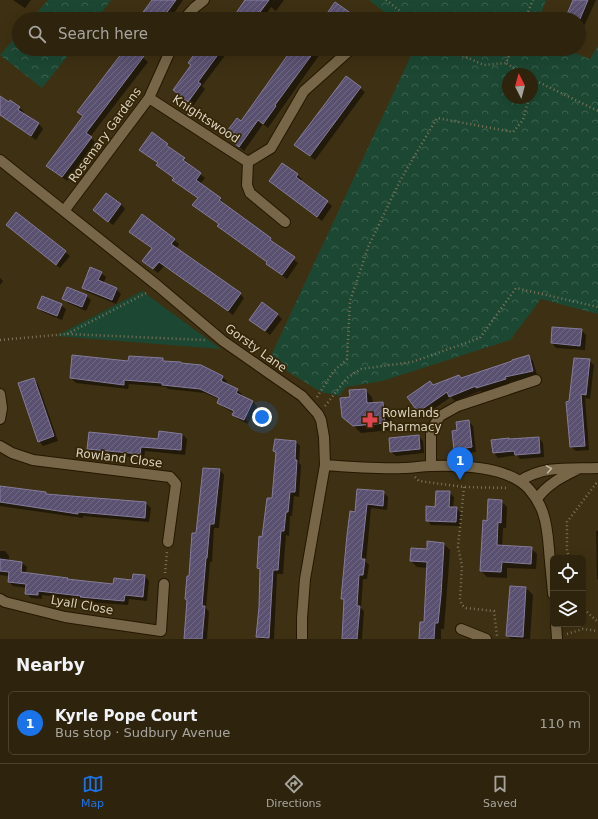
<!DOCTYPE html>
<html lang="en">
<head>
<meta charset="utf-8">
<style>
	body { margin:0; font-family:"DejaVu Sans",sans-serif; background:#362c17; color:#f1f3f6 }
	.controls { position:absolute; right:12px; bottom:12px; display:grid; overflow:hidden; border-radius:6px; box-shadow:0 4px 16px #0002 }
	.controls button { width:36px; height:36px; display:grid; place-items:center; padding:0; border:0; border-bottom:1px solid #49412e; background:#2e240e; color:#f1f3f6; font:20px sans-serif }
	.compass { position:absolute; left:502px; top:68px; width:36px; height:36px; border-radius:50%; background:#2e240e; box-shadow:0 4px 16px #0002; rotate:354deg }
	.you { position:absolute; left:262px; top:417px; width:14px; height:14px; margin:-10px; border:3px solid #fff; border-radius:50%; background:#1a73e8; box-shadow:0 0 0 6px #1a73e833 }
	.badge { display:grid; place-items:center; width:26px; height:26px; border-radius:50%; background:#1a73e8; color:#fff; font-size:13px; font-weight:700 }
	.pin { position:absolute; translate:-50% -33px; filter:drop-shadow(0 1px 2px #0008) }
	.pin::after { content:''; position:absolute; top:21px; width:14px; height:12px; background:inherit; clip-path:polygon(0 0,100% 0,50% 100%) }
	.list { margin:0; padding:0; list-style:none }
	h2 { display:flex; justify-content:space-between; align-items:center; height:52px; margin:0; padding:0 16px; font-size:17px }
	h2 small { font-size:13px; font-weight:400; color:#a7a49e }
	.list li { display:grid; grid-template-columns:26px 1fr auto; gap:12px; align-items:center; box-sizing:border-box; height:64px; margin:0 8px 8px; padding:0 8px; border:1px solid #49412e; border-radius:6px }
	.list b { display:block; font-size:15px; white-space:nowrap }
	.list p { margin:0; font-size:13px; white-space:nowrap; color:#a7a49e }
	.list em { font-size:13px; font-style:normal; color:#a7a49e }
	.icon { flex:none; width:22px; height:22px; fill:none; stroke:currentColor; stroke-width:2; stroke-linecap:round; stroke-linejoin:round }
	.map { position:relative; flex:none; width:598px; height:639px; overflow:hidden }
	.search { position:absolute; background:#2e240e; box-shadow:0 4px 16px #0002; left:12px; right:12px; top:12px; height:44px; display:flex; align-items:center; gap:10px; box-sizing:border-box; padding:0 14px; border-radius:22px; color:#a7a49e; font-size:15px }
	.sheet { height:124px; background:#2e240e }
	nav { display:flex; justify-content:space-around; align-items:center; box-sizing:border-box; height:56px; border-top:1px solid #49412e; background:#2e240e; font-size:11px; color:#a7a49e }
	nav a { display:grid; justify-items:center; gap:2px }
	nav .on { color:#1a73e8 }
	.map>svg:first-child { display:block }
	.green { fill:#1c4833 }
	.park { fill:url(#park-crowns); fill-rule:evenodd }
	.shadow { fill:#0007 }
	.building { fill:url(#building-hatch); stroke:#857c9d }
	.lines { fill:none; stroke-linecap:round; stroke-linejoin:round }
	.minor-casing { stroke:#251700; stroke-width:12 }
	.path { stroke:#7f745b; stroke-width:2.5; stroke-dasharray:1 3; stroke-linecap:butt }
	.minor { stroke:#776748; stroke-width:10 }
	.oneway { stroke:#c1b6a2 }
	.labels { text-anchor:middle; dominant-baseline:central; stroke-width:3.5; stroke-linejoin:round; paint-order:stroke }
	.street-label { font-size:12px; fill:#dad1c0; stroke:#342607 }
	.poi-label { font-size:12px; fill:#dad1c0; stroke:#342607; text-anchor:start }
</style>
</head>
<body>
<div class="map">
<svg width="598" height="639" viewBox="0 0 598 639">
	<defs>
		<pattern id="park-crowns" width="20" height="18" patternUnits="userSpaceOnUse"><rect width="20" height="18" fill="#1c4833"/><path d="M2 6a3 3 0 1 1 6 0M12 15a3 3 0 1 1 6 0" fill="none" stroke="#3c614f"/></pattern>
		<pattern id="building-hatch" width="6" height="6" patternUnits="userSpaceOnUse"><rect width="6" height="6" fill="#5a5170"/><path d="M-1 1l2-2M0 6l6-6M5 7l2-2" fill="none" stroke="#716983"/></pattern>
	</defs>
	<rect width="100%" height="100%" fill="#3e3012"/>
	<!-- green -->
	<path class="green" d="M 142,291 L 221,349 L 56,336 Z"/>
	<!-- park -->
	<path class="park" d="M 48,0 L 111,0 L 97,19 L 31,19 Z
		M 369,0 L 546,0 L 539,19 L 393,19 Z
		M 19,33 L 19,49 L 73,49 L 42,88 L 0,55 Z
		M 598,46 L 598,314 L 541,299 L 510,340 L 382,381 L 346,387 L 339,396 L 321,392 L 269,360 L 414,49 L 565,49 L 590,59 ZM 508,74 L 532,74 L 532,98 L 508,98 Z"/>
	<!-- shadow -->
	<path class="shadow" d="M 13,0 L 31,0 L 25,8 Z
		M 153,0 L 183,0 L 170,19 L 138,19 L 140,16 L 141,17 Z
		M 254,0 L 284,0 L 276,11 L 271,7 L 263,19 L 233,19 Z
		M 574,0 L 596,0 L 579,37 L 579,19 L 566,19 Z
		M 126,49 L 146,49 L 141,56 L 148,62 L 90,137 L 95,142 L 67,181 L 47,166 L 83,117 L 78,112 Z
		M 200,49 L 230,49 L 202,86 L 205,89 L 193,106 L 174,90 L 192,66 Z
		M 294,49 L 327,49 L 322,55 L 320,54 L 268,128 L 263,124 L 244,151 L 225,135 L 242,122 Z
		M 346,77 L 365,92 L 315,160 L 295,145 Z
		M 0,97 L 9,103 L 11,101 L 20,108 L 24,112 L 23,114 L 39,124 L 43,129 L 36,140 L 0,114 Z
		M 167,144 L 171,150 L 184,159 L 189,164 L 188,165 L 205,178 L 200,184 L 220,199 L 225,204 L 224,205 L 270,239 L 274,244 L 298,263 L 287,279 L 272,268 L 268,263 L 223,231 L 219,226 L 220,225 L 198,209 L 198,198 L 178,184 L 175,178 L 162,170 L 158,164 L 141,150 Z
		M 297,175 L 302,179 L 300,181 L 332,206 L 322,221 L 275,185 Z
		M 121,204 L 125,209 L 113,225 L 94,210 Z
		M 16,213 L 70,256 L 60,268 L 11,229 Z
		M 130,231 L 174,240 L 179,244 L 176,249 L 240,294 L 244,298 L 233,315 L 164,266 L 158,273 L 143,261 L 152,249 Z
		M 101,273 L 106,277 L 103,284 L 116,289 L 121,294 L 116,304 L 87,292 L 83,288 Z
		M 0,278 L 3,281 L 0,285 Z
		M 86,296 L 91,300 L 86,311 L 68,303 L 63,298 Z
		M 61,305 L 66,309 L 62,320 L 43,312 L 38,308 Z
		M 277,314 L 282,319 L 270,335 L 251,320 Z
		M 581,330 L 586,335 L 585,350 L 556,348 L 552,343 Z
		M 529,357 L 533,361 L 537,375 L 509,382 L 510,383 L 482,392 L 480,391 L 455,401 L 451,397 L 423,416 L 419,411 L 433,386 L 459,376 L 462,378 Z
		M 163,359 L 165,362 L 222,377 L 227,381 L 226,384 L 237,390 L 242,394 L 241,396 L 252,401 L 257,406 L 248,424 L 238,419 L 233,414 L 234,413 L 223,407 L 218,403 L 220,400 L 205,393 L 168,389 L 166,387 L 129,384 L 128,389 L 76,383 L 71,378 L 129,362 Z
		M 589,360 L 594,365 L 590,399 L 585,398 L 589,450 L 576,451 L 571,447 L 570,402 Z
		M 34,379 L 38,384 L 58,441 L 43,446 L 39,441 Z
		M 365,390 L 372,397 L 373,404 L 383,403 L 390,410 L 391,430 L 361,433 L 343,416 L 351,398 Z
		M 468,421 L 473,426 L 476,452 L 460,454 L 455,449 L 459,431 Z
		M 159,432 L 182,434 L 187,439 L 185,455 L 145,451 L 144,458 L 93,454 L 88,449 L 159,440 Z
		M 419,436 L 423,441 L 424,453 L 396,456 L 391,452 Z
		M 539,438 L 543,443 L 544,457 L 520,459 L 517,455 L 498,458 L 494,453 L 492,441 Z
		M 296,442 L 300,446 L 299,463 L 301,465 L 299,497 L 294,496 L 292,516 L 290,516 L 289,536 L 286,535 L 283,574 L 277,574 L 274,639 L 259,639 L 257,637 L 261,572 L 258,568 L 263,538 L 273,499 L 277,453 L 275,451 Z
		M 220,470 L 224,475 L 219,528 L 214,528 L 212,562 L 210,562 L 206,608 L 209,612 L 207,639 L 185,639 L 188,601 L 186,599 L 197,534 Z
		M 0,487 L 46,493 L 47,495 L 146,503 L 151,508 L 149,522 L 83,516 L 83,518 L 0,506 Z
		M 358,490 L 383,492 L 388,497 L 387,510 L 371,508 L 366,562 L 369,565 L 367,579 L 363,579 L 361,608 L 364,611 L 362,639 L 343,639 L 345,601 L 342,598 L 356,513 Z
		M 449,492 L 454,497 L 453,508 L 456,508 L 461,513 L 460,526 L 431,525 L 427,520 L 436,508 Z
		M 501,501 L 507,507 L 506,528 L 503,528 L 502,547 L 531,548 L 537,554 L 536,569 L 507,568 L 507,578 L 487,577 L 481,571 L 488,522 Z
		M 596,531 L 598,531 L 598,580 L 597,579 Z
		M 444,544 L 450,550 L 444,629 L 441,629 L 441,639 L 420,639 L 425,623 L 428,568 L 417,567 L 411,561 L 428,550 Z
		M 0,551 L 5,551 L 9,556 L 9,561 L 22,563 L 27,567 L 26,573 L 67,579 L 69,580 L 114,585 L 133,581 L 145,576 L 149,581 L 147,601 L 129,599 L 128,605 L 86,602 L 85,600 L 42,595 L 42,599 L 31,598 L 26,593 L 27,588 L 13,586 L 9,582 L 9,576 L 0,575 Z
		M 526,588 L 533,595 L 530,639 L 511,639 L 508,636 Z"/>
	<!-- building -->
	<path class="building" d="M 152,0 L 176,0 L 162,19 L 138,19 Z
		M 245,0 L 269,0 L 255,19 L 232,19 Z
		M 573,0 L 588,0 L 580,19 L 565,19 Z
		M 335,2 L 359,19 L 323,19 Z
		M 125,49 L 134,49 L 144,56 L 86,133 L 92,137 L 62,177 L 46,166 L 83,116 L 77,112 Z
		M 198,49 L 222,49 L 198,82 L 201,84 L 188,102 L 173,90 L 191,65 L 188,63 Z
		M 292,49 L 316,49 L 275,105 L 276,106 L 263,124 L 258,120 L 239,147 L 224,135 L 237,118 L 241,121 Z
		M 346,76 L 361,87 L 310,156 L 294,145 Z
		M 0,96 L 9,102 L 10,100 L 20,107 L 18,110 L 39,123 L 31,136 L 0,115 Z
		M 152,132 L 168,144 L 166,145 L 185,158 L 183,160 L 201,173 L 196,180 L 221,198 L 219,200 L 271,238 L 270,240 L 295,257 L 282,275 L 266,264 L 267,262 L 217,226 L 219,224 L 192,205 L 198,198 L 172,180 L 174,178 L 156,165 L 158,163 L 139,150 Z
		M 282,163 L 298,174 L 296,177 L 328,201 L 317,217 L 269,181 Z
		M 106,193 L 121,204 L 108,222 L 93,210 Z
		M 16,212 L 66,251 L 56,265 L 6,225 Z
		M 142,214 L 175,239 L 171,244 L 241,293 L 228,311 L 159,262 L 153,269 L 142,261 L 152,248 L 129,232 Z
		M 90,267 L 102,272 L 98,280 L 117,288 L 112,300 L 82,288 Z
		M 67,287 L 87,295 L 82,307 L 62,299 Z
		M 42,296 L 62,304 L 57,316 L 37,308 Z
		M 262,302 L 278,314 L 265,331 L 249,320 Z
		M 552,327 L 582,329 L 580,346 L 551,343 Z
		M 72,355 L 128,361 L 129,356 L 163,358 L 163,361 L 181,362 L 181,363 L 201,365 L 223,376 L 221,381 L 238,389 L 236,393 L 253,401 L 244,420 L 232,415 L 234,411 L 217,403 L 219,398 L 200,389 L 162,385 L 162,383 L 124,380 L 124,385 L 70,378 Z
		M 529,355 L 533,371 L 505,377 L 506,379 L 476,388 L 476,386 L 449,397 L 447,392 L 418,412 L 407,397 L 430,381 L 433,385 L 459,375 L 461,378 L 512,361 L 512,360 Z
		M 574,358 L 590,359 L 586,395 L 581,394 L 585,446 L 570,447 L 566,402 L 569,401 Z
		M 34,378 L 54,436 L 38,442 L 18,383 Z
		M 366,389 L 367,403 L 383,402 L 385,423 L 353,426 L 342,417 L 340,398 L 350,397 L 349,390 Z
		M 469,420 L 472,447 L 454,450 L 452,431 L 457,430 L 456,422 Z
		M 159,431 L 182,434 L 181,450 L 141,447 L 140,454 L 87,449 L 89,432 L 158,439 Z
		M 419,435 L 420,449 L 390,452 L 389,438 Z
		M 539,437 L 540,453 L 515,455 L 514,451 L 493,453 L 491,440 L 509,438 L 509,439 Z
		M 275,439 L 296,441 L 295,460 L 297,460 L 295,492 L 290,492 L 288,512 L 286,512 L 284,531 L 281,531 L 278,570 L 273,570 L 269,638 L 256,637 L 259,607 L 260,569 L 257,568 L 259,536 L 262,537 L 267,498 L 272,498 L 276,452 L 273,451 Z
		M 203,468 L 220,469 L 214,524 L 210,524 L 207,558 L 206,558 L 202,606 L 205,606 L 202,639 L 184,639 L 187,600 L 185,599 L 187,576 L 189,576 L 192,533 L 196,533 Z
		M 0,486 L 46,492 L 46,494 L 146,502 L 145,518 L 78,512 L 78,514 L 0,502 Z
		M 357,489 L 384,491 L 383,506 L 367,504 L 361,559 L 365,559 L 363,575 L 359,575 L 357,606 L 360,606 L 357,639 L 342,639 L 344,599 L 341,599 L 347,535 L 350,511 L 355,512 Z
		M 436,491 L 450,491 L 449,507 L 457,507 L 456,522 L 426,521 L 426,506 L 435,507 Z
		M 488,499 L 502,500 L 501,523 L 498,522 L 497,545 L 532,547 L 531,564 L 502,562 L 501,572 L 480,571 L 483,520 L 487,521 Z
		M 427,541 L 444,543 L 441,595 L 438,623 L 435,623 L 434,639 L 419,639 L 420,622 L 424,622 L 427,562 L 410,561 L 411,548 L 427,549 Z
		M 0,559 L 22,562 L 21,572 L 68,578 L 67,579 L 113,584 L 114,578 L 132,580 L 133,574 L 145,575 L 143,597 L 125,595 L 124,601 L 80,597 L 81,596 L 38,591 L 38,595 L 25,594 L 26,584 L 8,582 L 9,572 L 0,571 Z
		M 510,586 L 526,587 L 523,637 L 506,636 Z"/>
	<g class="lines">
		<defs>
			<path id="minor" d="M 184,19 L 194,8 L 204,0
				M 149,98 L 248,162 L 271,148 L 304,91 L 351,49
				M 0,160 L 158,286 L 223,341 L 302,396 L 318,414 L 321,420 L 324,437 L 325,465 L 305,579 L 302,618 L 302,639
				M 248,162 L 247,185 L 250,193 L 285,222
				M 64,211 L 149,98 L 171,49
				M 0,394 L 2,408 L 0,419
				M 0,446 L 12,453 L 33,460 L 170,477 L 176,484 L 168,542
				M 325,465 C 351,467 377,469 404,468 C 413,468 422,466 431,466 C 460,465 508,466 529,489 C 535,496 540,504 543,513 C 547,524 548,537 549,549 C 550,564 552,579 553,594
				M 431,466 L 431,430 L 440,416 L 458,406 L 536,380
				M 520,481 C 545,465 569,469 598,468
				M 537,499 C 547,484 562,477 578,469
				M 0,599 L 5,602 L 65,617 L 161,631 L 164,584
				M 556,624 L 557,639
				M 461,629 L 486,639"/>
		</defs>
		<!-- minor casing -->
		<use href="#minor" class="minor-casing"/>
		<!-- path -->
		<path class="path" d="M 386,0 L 410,19
			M 525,19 L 533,0
			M 448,49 L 484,65 L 506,63
			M 512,49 L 506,63 L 523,74
			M 532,79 L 598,111
			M 532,87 L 534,80
			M 67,334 L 148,292
			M 0,340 L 67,334 L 205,340
			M 317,397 L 333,372 L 347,359 L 350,301 L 369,245 L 401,179 L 437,118 L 513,132 L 523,120 L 529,98
			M 325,406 L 347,378 L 361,369 L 412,362 L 480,338 L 516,288 L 598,307
			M 415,477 L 419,481 L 464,487 L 508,488
			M 464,487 L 458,547 L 462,566 L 460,599 L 462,605 L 466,608 L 494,611 L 497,636
			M 569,558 L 567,550 L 567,522 L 598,481
			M 165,573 L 167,552
			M 583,605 L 586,611 L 598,622
			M 567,634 L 583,629 L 598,631"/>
		<!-- minor -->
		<use href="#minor" class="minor"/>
	</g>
	<!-- one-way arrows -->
	<defs><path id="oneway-chevron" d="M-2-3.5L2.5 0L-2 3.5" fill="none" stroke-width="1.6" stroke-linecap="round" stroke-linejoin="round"/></defs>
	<use class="oneway" href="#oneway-chevron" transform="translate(549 469) rotate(-10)"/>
	<!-- icons -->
	<defs>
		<symbol id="pharmacy-bare" viewBox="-9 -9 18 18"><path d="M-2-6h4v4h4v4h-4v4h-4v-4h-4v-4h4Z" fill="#e0444e" stroke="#342607" stroke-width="2.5" paint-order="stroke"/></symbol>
	</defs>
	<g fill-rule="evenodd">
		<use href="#pharmacy-bare" x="359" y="409" width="22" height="22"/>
	</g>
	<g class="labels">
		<!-- street labels -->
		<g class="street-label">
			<text transform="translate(206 119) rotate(33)">Knightswood</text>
			<text transform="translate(105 135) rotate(-54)">Rosemary Gardens</text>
			<text transform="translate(256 348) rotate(36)">Gorsty Lane</text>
			<text transform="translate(119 458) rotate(7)">Rowland Close</text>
			<text transform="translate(82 605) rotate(10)">Lyall Close</text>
		</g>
		<!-- poi labels -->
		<g class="poi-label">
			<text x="382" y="413">Rowlands<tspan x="382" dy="14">Pharmacy</tspan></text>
		</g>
	</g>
</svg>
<div class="controls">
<button><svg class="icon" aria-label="locate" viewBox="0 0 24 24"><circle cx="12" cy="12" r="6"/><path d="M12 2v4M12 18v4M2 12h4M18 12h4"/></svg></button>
<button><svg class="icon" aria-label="layers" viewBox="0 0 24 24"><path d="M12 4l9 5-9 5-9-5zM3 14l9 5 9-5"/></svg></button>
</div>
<svg class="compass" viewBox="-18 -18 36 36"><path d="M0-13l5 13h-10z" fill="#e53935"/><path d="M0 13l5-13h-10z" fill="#a7a49e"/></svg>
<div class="you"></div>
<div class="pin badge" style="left:460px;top:480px">1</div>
<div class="search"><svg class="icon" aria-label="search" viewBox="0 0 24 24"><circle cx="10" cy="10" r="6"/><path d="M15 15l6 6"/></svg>Search here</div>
</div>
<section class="sheet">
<h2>Nearby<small></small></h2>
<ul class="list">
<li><span class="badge">1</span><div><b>Kyrle Pope Court</b><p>Bus stop · Sudbury Avenue</p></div><em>110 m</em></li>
</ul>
</section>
<nav>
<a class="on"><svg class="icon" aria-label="map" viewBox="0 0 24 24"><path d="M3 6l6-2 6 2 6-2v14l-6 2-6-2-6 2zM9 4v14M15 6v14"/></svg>Map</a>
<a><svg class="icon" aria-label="directions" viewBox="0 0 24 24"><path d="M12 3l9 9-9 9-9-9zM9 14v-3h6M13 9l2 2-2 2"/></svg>Directions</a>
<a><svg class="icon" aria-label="saved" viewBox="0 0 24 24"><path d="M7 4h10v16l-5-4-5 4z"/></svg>Saved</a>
</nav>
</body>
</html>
